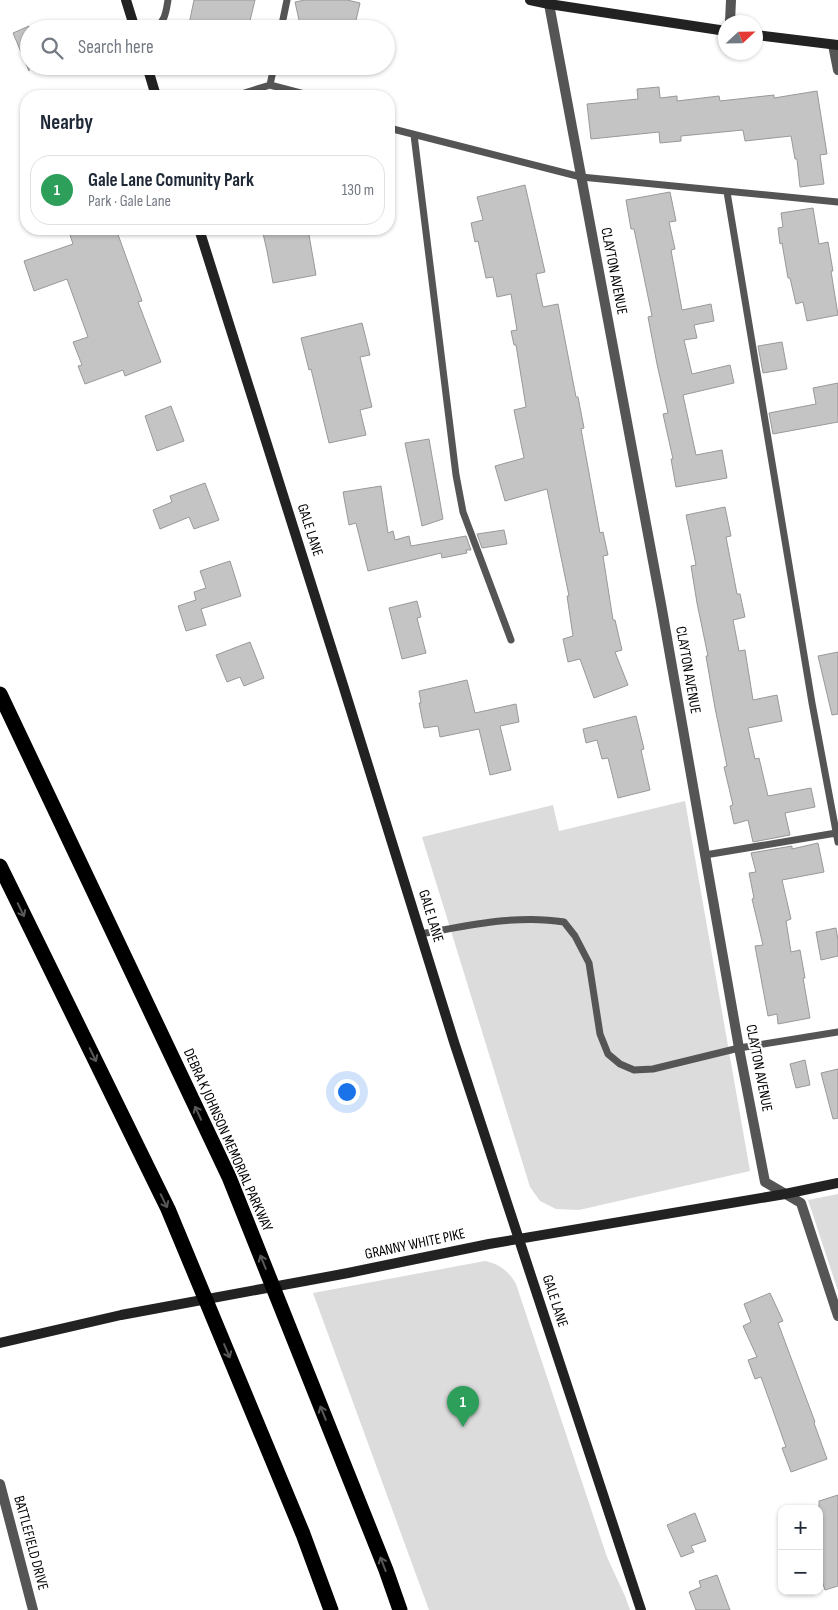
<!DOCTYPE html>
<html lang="en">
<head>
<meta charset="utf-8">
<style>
	body { margin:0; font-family:"Sofia Sans Condensed",sans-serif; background:#f2f2f3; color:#1f2937 }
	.controls { position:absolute; right:15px; bottom:15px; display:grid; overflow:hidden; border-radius:10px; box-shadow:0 1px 4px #0004 }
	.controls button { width:45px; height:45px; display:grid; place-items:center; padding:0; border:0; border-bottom:1px solid #e0e1e3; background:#fff; color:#1f2937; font:25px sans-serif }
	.compass { position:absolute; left:718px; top:15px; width:45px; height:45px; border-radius:50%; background:#fff; box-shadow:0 1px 4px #0004; rotate:68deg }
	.you { position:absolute; left:346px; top:1091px; width:18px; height:18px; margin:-12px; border:4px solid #fff; border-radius:50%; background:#1a73e8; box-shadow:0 0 0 8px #1a73e833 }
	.badge { display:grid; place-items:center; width:32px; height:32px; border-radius:50%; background:#1a73e8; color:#fff; font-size:16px; font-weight:700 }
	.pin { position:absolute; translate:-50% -41px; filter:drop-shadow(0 1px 2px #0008) }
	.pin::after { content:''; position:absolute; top:26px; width:18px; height:15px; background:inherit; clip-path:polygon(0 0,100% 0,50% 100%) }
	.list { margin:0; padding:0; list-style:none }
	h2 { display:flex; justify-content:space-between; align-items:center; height:65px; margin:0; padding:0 20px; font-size:21px }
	h2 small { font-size:16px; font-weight:400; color:#747a83 }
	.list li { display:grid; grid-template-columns:32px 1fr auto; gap:15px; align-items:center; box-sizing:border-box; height:70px; margin:0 10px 10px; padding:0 10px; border:1px solid #e0e1e3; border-radius:20px }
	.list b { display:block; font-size:19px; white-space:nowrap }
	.list p { margin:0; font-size:16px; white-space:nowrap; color:#747a83 }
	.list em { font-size:16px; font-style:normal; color:#747a83 }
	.icon { flex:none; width:28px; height:28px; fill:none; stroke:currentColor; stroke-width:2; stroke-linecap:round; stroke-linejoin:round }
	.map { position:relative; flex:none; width:838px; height:1610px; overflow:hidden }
	.search { position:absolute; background:#fff; box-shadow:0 1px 4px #0004; left:20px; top:20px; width:375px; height:55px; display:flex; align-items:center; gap:12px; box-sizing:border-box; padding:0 18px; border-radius:28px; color:#747a83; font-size:19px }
	.panel { position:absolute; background:#fff; box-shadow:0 1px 4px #0004; left:20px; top:90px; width:375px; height:145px; border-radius:20px }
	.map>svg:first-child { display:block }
	.green { fill:#dcdcdc }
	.building { fill:#c4c4c4; stroke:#999 }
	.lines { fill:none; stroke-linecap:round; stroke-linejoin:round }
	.lane { stroke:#555; stroke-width:7 }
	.street { stroke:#555; stroke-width:10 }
	.secondary { stroke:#222; stroke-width:10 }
	.highway { stroke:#000; stroke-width:15 }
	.oneway { stroke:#595959 }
	.labels { text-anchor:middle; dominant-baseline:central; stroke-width:4; stroke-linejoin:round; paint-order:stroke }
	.street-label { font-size:15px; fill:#000; stroke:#fff }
</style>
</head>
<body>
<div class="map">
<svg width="838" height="1610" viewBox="0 0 838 1610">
	<rect width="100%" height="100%" fill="#fff"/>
	<!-- green -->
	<path class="green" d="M 685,801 L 750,1171 L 579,1210 L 556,1209 L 540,1201 L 530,1187 L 422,837 L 553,805 L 559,831 Z
		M 838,1194 L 838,1291 L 808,1200 Z
		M 485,1261 C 499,1264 509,1271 516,1284 L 607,1557 L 625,1596 L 630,1610 L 429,1610 L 313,1293 Z"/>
	<!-- building -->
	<path class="building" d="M 194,0 L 255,0 L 248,29 L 188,29 Z
		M 305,0 L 347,0 L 360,3 L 354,29 L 301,29 L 295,2 Z
		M 29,26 L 29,71 L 13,33 Z
		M 659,87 L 660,98 L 677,96 L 677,101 L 719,96 L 720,101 L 774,95 L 774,98 L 817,91 L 827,154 L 820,155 L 824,184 L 800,187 L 797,159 L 795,159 L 791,136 L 745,141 L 743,130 L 681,136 L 681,141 L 660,143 L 659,132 L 591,139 L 587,104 L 638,99 L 637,89 Z
		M 525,185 L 545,272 L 536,274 L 543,307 L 558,304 L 576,397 L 578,397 L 584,428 L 581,429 L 600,533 L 603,532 L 608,555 L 603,556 L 613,620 L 615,620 L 622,650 L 615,652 L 628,685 L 594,698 L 580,659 L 568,662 L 563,639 L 573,636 L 567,596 L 569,596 L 547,489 L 505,501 L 495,466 L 524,458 L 514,410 L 526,407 L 516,345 L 514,345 L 511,331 L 517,330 L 511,294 L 497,297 L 493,277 L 486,278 L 478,241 L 475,242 L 471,223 L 483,220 L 477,197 Z
		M 670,192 L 676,221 L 669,222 L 675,249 L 671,250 L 682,310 L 711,304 L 714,321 L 694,325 L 697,338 L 684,340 L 692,374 L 730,365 L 734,383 L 683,395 L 696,455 L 722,450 L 727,478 L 676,487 L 671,459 L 673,459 L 663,414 L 668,413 L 657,364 L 648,317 L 652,316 L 634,229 L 631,229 L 626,200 Z
		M 813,208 L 819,244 L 828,242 L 833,271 L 831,271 L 838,315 L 807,321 L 803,302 L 796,304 L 790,278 L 788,278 L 782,243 L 780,244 L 778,228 L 783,227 L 781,213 Z
		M 68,229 L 116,229 L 142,301 L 138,302 L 161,362 L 125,376 L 123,370 L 85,384 L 78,366 L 82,365 L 73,342 L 88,337 L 67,279 L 34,291 L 24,261 L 73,244 Z
		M 262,229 L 308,229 L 316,275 L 273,283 L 267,251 Z
		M 362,323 L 370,355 L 360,357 L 372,407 L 360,410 L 366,435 L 329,443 L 311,369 L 309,370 L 301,338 Z
		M 782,342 L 787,369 L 763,373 L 758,346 Z
		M 838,383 L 838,422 L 773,434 L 769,413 L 816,404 L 813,388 Z
		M 171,406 L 184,441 L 157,451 L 145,416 Z
		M 429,439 L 443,519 L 422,526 L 405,443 Z
		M 205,483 L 219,520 L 194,529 L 189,517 L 160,529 L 153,510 L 172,502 L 170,496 Z
		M 381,486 L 388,533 L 393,531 L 395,540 L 409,536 L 411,546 L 466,536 L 471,550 L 466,550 L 467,553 L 442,558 L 441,553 L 368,571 L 356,523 L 349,525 L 343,492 Z
		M 725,507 L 731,536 L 726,537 L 737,594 L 740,594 L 745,617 L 733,620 L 739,651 L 745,650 L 753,700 L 777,695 L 782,721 L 748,728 L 755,759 L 759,758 L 768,796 L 811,788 L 815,807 L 785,813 L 790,835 L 753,842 L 748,820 L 734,824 L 730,806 L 733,805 L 724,767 L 727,766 L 715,708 L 706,656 L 708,656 L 697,603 L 691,566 L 696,565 L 686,515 Z
		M 504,530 L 507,544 L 482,548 L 477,534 Z
		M 230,561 L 241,596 L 201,609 L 206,625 L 186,631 L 178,606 L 196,600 L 194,592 L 206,588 L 200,571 Z
		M 417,601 L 421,617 L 417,618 L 426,653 L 402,659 L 389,608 Z
		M 250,642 L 264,678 L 244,686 L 240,677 L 227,682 L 216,655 Z
		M 838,652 L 838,714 L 832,715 L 818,656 Z
		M 467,680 L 475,713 L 516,704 L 519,722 L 500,726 L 511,770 L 490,775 L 479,729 L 440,737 L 438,726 L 424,728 L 419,703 L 421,703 L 419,691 Z
		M 636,716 L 644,749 L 641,750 L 650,790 L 618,798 L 608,758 L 602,759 L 597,740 L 586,743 L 583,729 Z
		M 818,843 L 824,872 L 782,880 L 791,919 L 786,921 L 791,952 L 800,950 L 805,978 L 803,978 L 810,1018 L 778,1024 L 777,1014 L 768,1016 L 755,946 L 763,945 L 752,899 L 754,898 L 749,873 L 756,872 L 751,853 L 792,846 L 792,849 Z
		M 836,928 L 838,940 L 838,956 L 821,960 L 816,932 Z
		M 805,1060 L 810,1085 L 796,1088 L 790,1064 Z
		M 838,1069 L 838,1118 L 833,1119 L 821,1073 Z
		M 770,1293 L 783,1321 L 778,1323 L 815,1422 L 814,1423 L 827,1459 L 791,1472 L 782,1448 L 786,1447 L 761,1377 L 755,1379 L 748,1360 L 757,1357 L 743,1326 L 751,1322 L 744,1304 Z
		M 838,1495 L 838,1586 L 825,1590 L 819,1572 L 819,1501 Z
		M 695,1513 L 706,1541 L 691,1546 L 694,1552 L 681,1557 L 667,1525 Z
		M 717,1575 L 730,1610 L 696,1610 L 689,1592 L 701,1587 L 699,1581 Z"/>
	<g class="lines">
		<!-- lane -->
		<path class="lane" d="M 151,29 C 165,25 166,12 168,0
			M 281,29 L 287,0
			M 270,85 L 274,66
			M 235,96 L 270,85 L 312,96
			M 389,128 L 581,177 L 838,202
			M 414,135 L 456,475 L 463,512 L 511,640
			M 727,192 L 812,703 L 838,842
			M 705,855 L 836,833
			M 420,934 C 467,926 517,914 564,922 L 575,936 L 589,963 L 600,1034 L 608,1054 L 620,1064 L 634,1070 L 653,1069 L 739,1048 L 838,1032"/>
		<!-- street -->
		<path class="street" d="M 549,4 L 661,604 L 739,1048 L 765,1182 L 801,1203 L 838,1316
			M 730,22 L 731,0
			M 833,45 L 838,70
			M 0,1484 L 33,1610"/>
		<!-- secondary -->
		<path class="secondary" d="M 126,0 L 135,29
			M 530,0 L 549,4 L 726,31
			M 756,35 L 838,45
			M 147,66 L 156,96
			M 199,229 L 343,685 L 454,1042 L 641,1610
			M 0,1343 L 121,1315 L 348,1273 L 489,1244 L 785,1194 L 838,1183"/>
		<!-- highway -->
		<path class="highway" d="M 0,694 L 229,1177 L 386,1570 L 400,1610
			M 0,866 L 168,1209 L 303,1534 L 331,1610"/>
	</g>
	<!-- one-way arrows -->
	<defs><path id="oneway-shaft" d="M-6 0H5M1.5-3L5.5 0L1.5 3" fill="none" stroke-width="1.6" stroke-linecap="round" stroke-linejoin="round" transform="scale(1.25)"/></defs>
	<g class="oneway">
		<use href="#oneway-shaft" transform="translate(21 910) rotate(64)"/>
		<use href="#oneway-shaft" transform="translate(93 1055) rotate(64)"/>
		<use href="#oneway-shaft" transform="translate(198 1113) rotate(-115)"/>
		<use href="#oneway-shaft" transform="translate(164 1201) rotate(64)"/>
		<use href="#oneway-shaft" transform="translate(263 1262) rotate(-112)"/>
		<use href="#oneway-shaft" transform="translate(227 1351) rotate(67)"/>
		<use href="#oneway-shaft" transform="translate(323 1413) rotate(-112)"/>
		<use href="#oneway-shaft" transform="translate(383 1564) rotate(-111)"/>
	</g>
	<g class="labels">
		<!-- street labels -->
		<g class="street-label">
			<text transform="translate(614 271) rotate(79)">CLAYTON AVENUE</text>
			<text transform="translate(310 530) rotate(72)">GALE LANE</text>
			<text transform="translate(688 670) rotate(80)">CLAYTON AVENUE</text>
			<text transform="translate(431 916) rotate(73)">GALE LANE</text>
			<text transform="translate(759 1068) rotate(79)">CLAYTON AVENUE</text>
			<text transform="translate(228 1140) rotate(66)">DEBRA K JOHNSON MEMORIAL PARKWAY</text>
			<text transform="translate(415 1244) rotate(-12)">GRANNY WHITE PIKE</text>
			<text transform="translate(555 1301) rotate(72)">GALE LANE</text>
			<text transform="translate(31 1543) rotate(75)">BATTLEFIELD DRIVE</text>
		</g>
	</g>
</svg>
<div class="controls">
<button>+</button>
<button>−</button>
</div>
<svg class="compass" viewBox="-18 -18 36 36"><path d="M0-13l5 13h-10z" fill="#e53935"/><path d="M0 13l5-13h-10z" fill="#747a83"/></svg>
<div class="you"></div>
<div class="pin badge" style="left:463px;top:1427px;background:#2e9e5b">1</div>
<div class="search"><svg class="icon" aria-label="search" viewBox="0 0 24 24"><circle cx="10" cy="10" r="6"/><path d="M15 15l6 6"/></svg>Search here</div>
<section class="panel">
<h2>Nearby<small></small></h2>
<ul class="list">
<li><span class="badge" style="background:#2e9e5b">1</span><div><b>Gale Lane Comunity Park</b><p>Park · Gale Lane</p></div><em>130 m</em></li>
</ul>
</section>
</div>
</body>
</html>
